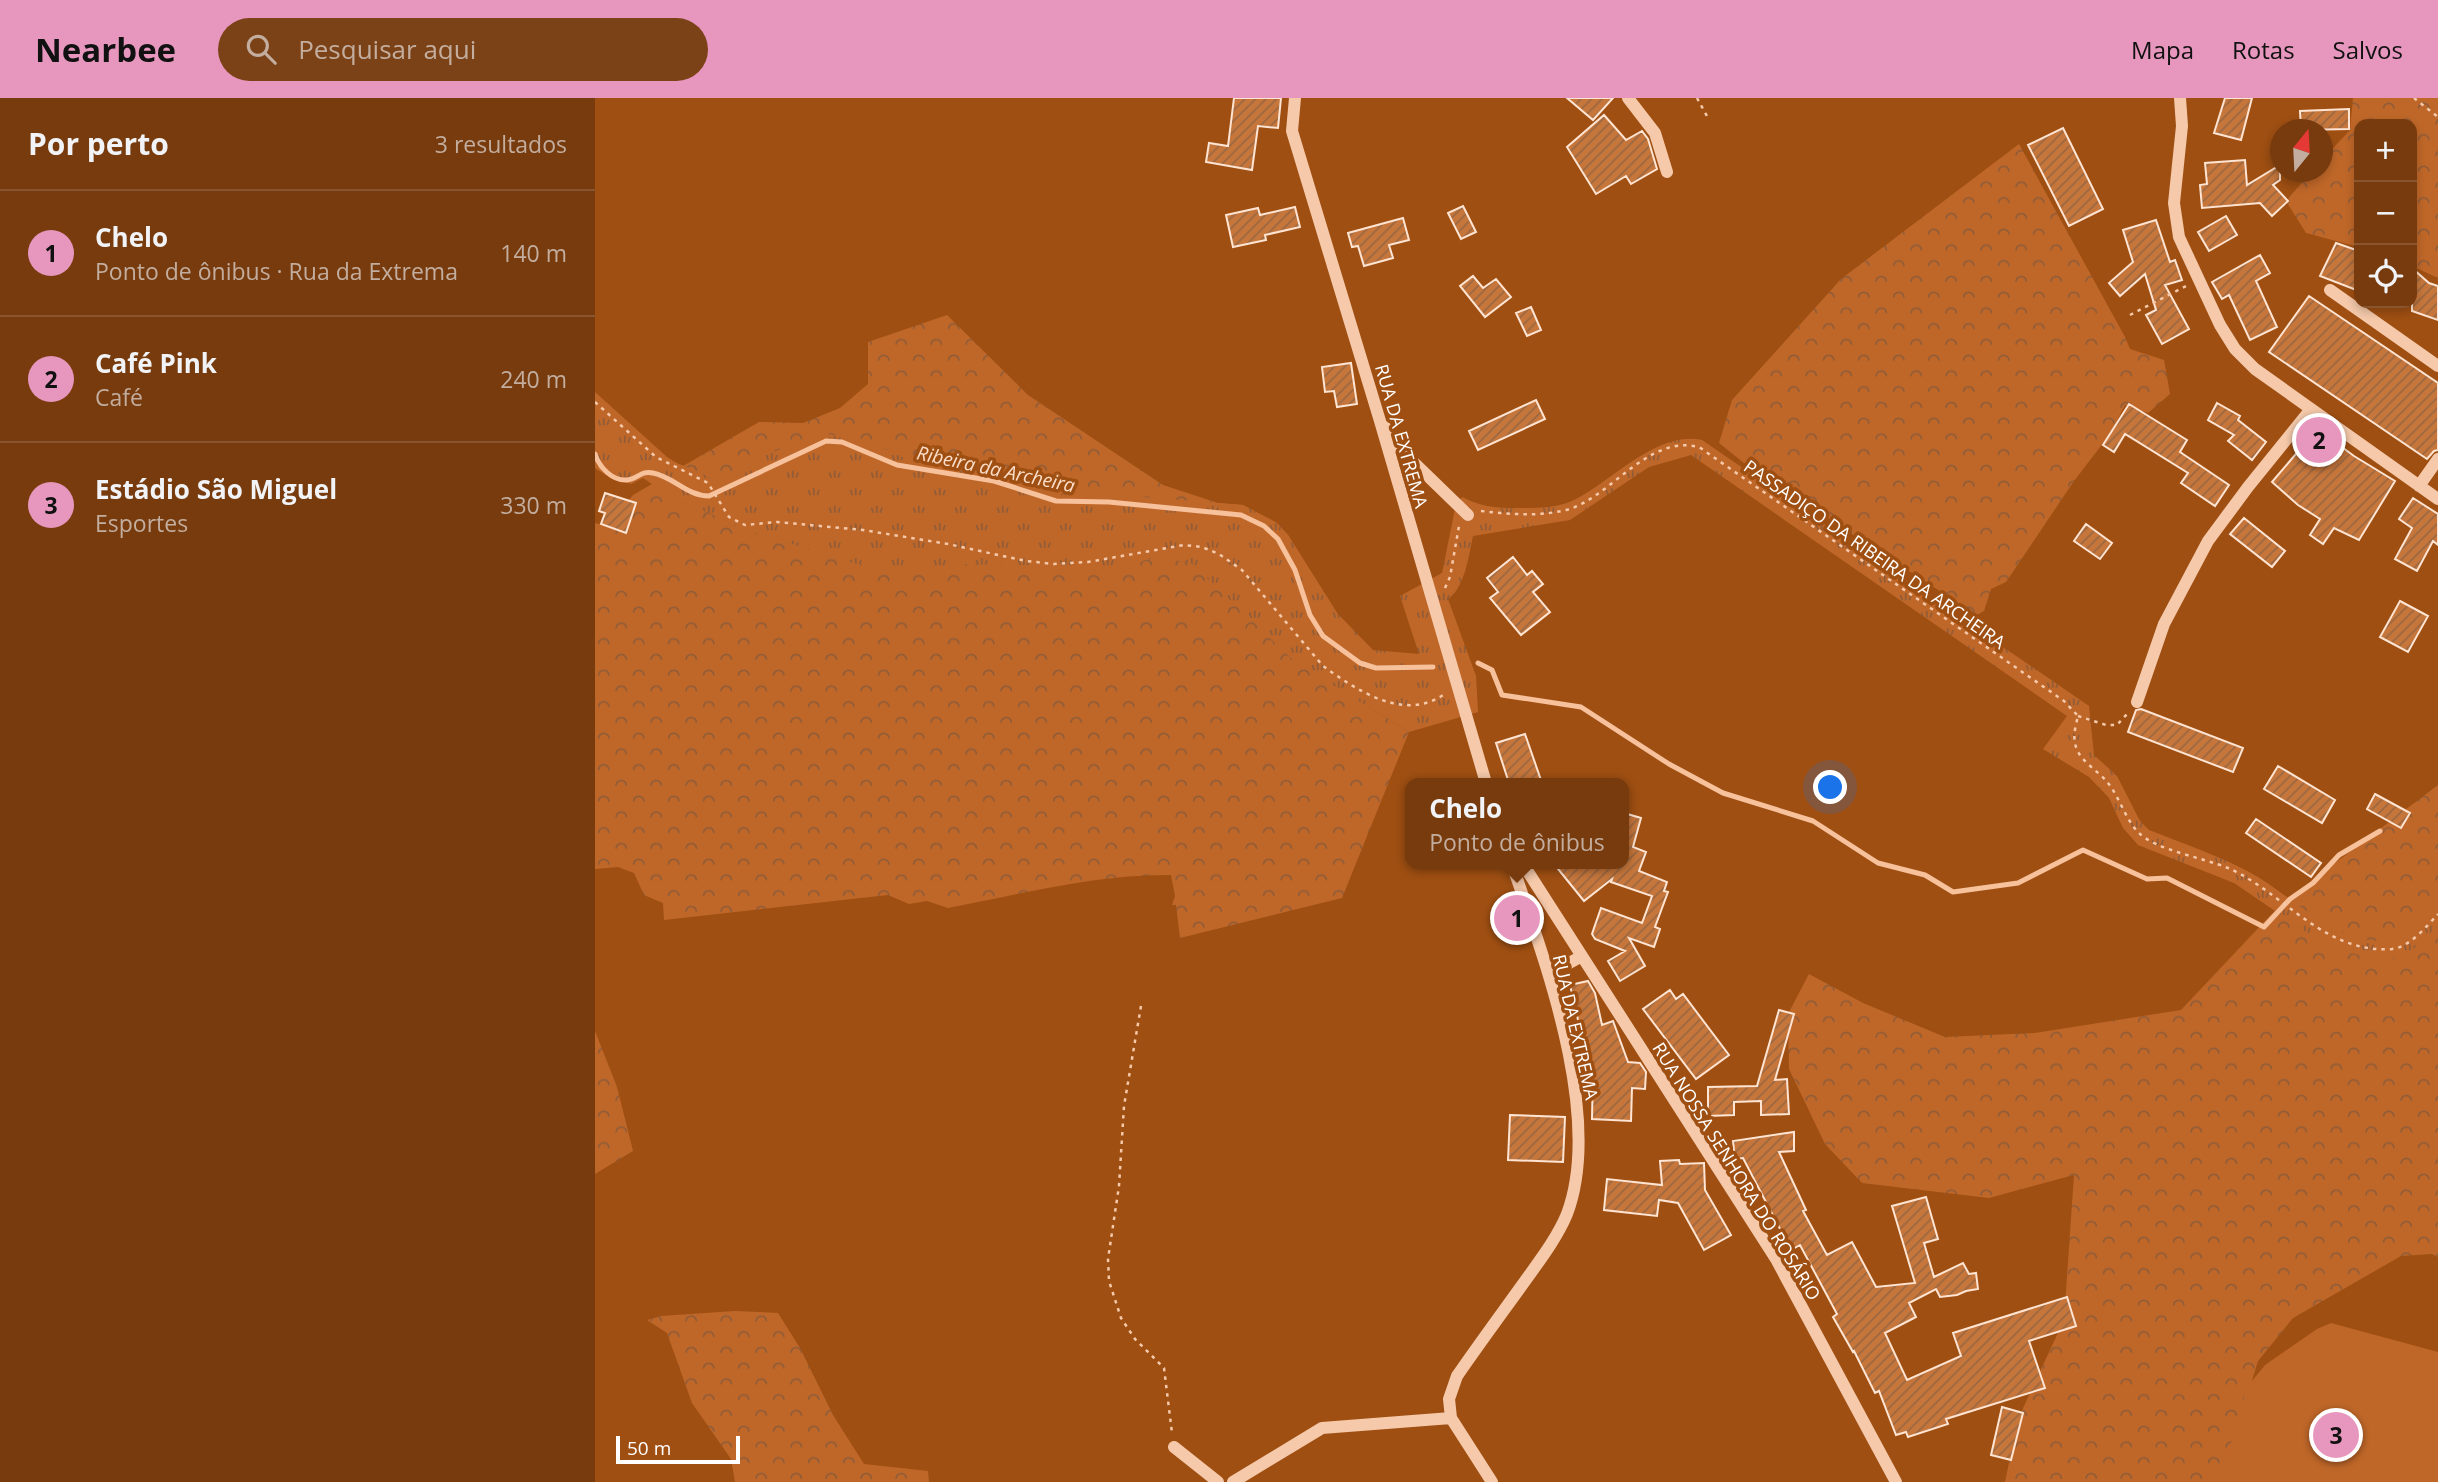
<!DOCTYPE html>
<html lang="pt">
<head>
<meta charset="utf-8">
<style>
	body { margin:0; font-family:"Open Sans",sans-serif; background:#7c4217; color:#f1f3f6 }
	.controls { position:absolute; right:21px; top:21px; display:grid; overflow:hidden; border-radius:14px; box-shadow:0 4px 10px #0003 }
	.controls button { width:63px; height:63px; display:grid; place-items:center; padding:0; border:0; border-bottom:2px solid #88552e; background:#773b0e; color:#f1f3f6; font:35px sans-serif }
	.compass { position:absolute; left:1675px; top:21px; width:63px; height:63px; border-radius:50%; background:#773b0e; box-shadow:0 4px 10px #0003; rotate:18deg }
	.scale { position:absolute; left:21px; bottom:18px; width:124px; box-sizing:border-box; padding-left:7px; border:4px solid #fff; border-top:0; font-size:19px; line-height:24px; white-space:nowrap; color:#fff; -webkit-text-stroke:5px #9f4f12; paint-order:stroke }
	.you { position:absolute; left:1236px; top:690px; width:24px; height:24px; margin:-18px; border:5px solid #fff; border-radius:50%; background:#1a73e8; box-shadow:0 0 0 10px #1a73e833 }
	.badge { display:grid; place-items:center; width:46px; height:46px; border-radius:50%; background:#e797bd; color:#111; font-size:23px; font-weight:700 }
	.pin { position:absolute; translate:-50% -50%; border:4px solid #fff; box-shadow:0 2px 7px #0006 }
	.popup { position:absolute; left:810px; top:680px; width:224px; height:91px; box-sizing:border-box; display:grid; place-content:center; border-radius:14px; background:#773b0e; filter:drop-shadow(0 2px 5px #0005); font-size:23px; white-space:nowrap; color:#c3ad9e }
	.popup b { font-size:26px; color:#f1f3f6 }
	.popup::after { content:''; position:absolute; left:50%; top:100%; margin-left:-14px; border:14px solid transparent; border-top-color:#773b0e }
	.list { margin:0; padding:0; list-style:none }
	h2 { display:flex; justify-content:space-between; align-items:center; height:91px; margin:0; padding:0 28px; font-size:30px }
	h2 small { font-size:23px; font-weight:400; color:#c3ad9e }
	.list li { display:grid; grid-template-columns:46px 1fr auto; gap:21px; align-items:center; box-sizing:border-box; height:126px; padding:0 28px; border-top:2px solid #88552e }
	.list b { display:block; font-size:26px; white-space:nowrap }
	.list p { margin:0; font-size:23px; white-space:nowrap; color:#c3ad9e }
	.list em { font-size:23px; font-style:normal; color:#c3ad9e }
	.icon { flex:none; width:38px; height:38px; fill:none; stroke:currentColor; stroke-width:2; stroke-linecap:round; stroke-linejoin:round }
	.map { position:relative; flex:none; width:1843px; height:1384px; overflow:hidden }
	header { display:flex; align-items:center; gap:42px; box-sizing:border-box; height:98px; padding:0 35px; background:#e797bd; color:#111 }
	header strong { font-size:33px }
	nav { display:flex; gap:38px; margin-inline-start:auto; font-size:24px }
	.search { width:490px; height:63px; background:#7c4217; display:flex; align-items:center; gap:18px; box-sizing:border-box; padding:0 24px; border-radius:38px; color:#c3ad9e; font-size:26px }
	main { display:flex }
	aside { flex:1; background:#773b0e }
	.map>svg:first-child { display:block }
	.forest { fill:url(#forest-crowns) }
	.park { fill:url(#park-tufts) }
	.garden { fill:#bf6729 }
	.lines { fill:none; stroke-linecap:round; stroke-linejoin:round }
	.stream { stroke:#f7c19c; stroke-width:5 }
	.building { fill:url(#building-hatch); stroke:#fee4d2; stroke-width:2 }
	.path { stroke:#f5c9aa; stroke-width:2.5; stroke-dasharray:3.5 5; stroke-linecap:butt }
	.minor { stroke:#f5c9aa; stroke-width:12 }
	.labels { text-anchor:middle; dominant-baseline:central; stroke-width:7; stroke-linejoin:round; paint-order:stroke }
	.street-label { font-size:18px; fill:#fff; stroke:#9f4f12 }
	.water-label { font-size:19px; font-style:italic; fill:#fcddc8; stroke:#9f4f12 }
</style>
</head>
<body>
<header>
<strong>Nearbee</strong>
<div class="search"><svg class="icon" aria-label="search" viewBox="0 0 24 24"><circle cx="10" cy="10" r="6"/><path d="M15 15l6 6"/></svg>Pesquisar aqui</div>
<nav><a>Mapa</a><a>Rotas</a><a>Salvos</a></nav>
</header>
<main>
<aside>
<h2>Por perto<small>3 resultados</small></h2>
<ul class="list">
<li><span class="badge">1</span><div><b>Chelo</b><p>Ponto de ônibus · Rua da Extrema</p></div><em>140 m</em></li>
<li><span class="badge">2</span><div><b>Café Pink</b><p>Café</p></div><em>240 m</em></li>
<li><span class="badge">3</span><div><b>Estádio São Miguel</b><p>Esportes</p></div><em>330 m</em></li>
</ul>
</aside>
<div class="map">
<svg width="1843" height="1384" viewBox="0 0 1843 1384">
	<defs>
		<pattern id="forest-crowns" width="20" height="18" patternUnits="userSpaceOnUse" patternTransform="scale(1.75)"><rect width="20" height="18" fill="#bf6729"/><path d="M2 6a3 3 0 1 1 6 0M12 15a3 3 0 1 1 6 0" fill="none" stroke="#915c37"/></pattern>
		<pattern id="park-tufts" width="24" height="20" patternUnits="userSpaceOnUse" patternTransform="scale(1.75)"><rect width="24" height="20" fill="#bf6729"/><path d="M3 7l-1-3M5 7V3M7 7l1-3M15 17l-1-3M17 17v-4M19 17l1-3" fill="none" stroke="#915c37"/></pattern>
		<pattern id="building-hatch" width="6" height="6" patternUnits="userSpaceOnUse" patternTransform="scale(1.75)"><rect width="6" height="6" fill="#c6763b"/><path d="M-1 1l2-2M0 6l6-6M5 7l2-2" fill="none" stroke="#9b6741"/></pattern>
	</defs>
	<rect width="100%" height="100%" fill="#9f4f12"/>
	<!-- forest -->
	<path class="forest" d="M 1758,0 L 1843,0 L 1843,180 L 1817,168 L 1817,26 L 1764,26 L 1764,149 L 1711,135 L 1691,103 L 1716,74 L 1728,74 L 1728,61 L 1755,32 Z
		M 1424,46 L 1530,239 L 1535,251 L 1569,262 L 1575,296 L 1553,315 L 1530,307 L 1515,336 L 1479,383 L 1411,484 L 1396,491 L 1389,513 L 1382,517 L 1159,373 L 1124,345 L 1137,302 L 1246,181 Z
		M 352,217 L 433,297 L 568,387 L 623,405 L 648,407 L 682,425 L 693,437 L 744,518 L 772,608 L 814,634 L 747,800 L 585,840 L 581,807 L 577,807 L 580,798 L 576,777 C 501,776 426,796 353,810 L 332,803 L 314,806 L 293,797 L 69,822 L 68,805 L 49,797 L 39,775 L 23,769 L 0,771 L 0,425 L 12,428 L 38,397 L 164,324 L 208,325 L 245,310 L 273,286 L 273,244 Z
		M 1843,687 L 1843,1159 L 1837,1156 L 1806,1158 L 1698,1220 L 1663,1263 L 1626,1384 L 1410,1384 L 1423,1321 L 1469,1222 L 1479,1077 L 1394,1100 L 1267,1085 L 1230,1046 L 1194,971 L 1193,916 L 1214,876 L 1268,905 L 1350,939 L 1440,935 L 1586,912 L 1686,806 Z
		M 0,933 L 22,989 L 38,1053 L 0,1076 Z
		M 140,1213 L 183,1215 L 205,1250 L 238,1317 L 269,1366 L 333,1373 L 334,1384 L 140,1384 L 136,1361 L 97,1305 L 72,1235 L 52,1222 L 66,1218 Z"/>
	<!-- park -->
	<path class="park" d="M 0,294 L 72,359 C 89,371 106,371 123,386 L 172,356 L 229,336 L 262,339 L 314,362 L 376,372 L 463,396 L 547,399 L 648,407 L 682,425 L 693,437 L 742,515 L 778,552 L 824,556 L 805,498 L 847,475 L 860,411 L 867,399 C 884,408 900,410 919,410 C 940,410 964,411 983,400 C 1018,381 1064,332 1107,342 L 1494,608 L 1499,657 L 1522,678 L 1545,723 L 1554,732 C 1587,745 1622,757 1654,774 C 1696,796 1738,846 1792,843 C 1813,842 1829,819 1843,805 L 1843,827 L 1823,848 L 1801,860 L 1783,862 L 1757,855 L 1714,836 L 1639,785 L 1543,747 L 1528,730 L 1514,700 L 1494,679 L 1448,651 L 1472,618 L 1096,357 L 1054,369 L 975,422 L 878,438 C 874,456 870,490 853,501 L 881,578 L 883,614 L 814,634 L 699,563 L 596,465 L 562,459 L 524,470 L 368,466 L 316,473 L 262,466 L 145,430 L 66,392 L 48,380 L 36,386 L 14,379 L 0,370 Z"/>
	<!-- garden -->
	<path class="garden" d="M 1736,1225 L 1843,1254 L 1843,1384 L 1625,1384 L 1652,1289 L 1670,1267 L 1722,1231 Z"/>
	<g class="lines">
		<!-- stream -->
		<path class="stream" d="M 0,356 C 4,369 17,383 32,382 C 42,381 47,372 58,375 C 79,379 92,398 114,398 L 231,343 L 247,344 L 302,367 L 399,383 L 461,403 L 514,404 L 646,417 L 669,428 L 683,441 L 700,472 L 715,517 L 728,538 L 765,565 L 781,570 L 838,569
			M 883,565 L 897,572 L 907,597 L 986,609 L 1074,666 L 1128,695 L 1218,723 L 1283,765 L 1330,777 L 1358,794 L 1423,785 L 1488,752 L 1552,781 L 1572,780 L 1669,829 L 1695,801 L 1718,785 L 1744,757 L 1785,733"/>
	</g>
	<!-- building -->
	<path class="building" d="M 639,0 L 686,0 L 683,30 L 663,28 L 657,72 L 611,64 L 614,45 L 633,48 Z
		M 972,0 L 1018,0 L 998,22 Z
		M 1630,0 L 1657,0 L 1646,42 L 1619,35 Z
		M 1754,11 L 1754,31 L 1706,32 L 1705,13 Z
		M 1009,17 L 1031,42 L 1047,33 L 1053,41 L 1062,71 L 1036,86 L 1031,78 L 1001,96 L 972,49 Z
		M 1468,30 L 1508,111 L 1474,128 L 1433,47 Z
		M 1650,62 L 1652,87 L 1685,67 L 1685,82 L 1678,87 L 1693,103 L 1677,118 L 1665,105 L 1607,110 L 1605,87 L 1612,86 L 1610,65 Z
		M 868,108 L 881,134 L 866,141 L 853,115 Z
		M 700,109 L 705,129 L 670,137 L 671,142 L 638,149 L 631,117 L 663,110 L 665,117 Z
		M 1631,118 L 1642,137 L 1614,153 L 1603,134 Z
		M 808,120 L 814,142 L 794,147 L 798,160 L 769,168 L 763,148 L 757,149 L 753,135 Z
		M 1561,122 L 1575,164 L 1580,162 L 1587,182 L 1570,187 L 1594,231 L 1567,246 L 1551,217 L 1561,212 L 1550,176 L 1525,198 L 1514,185 L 1538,164 L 1528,132 Z
		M 1741,145 L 1764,153 L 1764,193 L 1725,178 Z
		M 1665,157 L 1675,175 L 1661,183 L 1682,229 L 1655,242 L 1634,197 L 1627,201 L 1617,184 Z
		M 1817,170 L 1834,185 L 1843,188 L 1843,222 L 1817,213 Z
		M 878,178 L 888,190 L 901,181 L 916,199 L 890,219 L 865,188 Z
		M 1714,198 L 1843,285 L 1843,352 L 1839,353 L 1832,361 L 1674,254 Z
		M 936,209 L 946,232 L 932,238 L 921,215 Z
		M 756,265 L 762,306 L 742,309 L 739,293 L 730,294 L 727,269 Z
		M 941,302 L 950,321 L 883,352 L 874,333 Z
		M 1622,305 L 1645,318 L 1643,322 L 1671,344 L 1657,362 L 1633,343 L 1639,337 L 1613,322 Z
		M 1534,306 L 1592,342 L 1585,354 L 1634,387 L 1620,408 L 1586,385 L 1593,375 L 1530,336 L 1519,354 L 1508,347 Z
		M 1728,335 L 1759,358 L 1800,383 L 1764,442 L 1739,430 L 1728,446 L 1715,437 L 1725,421 L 1703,407 L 1677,384 L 1718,336 Z
		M 10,395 L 41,405 L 31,435 L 6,426 L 10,415 L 4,413 Z
		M 1818,400 L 1843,416 L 1843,447 L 1838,443 L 1822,473 L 1800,461 L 1817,430 L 1804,421 Z
		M 1649,420 L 1690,453 L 1677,469 L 1635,436 Z
		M 1491,426 L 1517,445 L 1505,461 L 1479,443 Z
		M 918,459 L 932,477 L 937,473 L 948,486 L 938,494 L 955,514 L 926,537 L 895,500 L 903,494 L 892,480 Z
		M 1805,503 L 1833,518 L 1813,554 L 1785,539 Z
		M 1546,611 L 1648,650 L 1638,674 L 1533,634 L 1541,612 Z
		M 930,636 L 947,685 L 914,685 L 901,645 Z
		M 1683,668 L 1740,702 L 1727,725 L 1669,691 Z
		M 1780,696 L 1815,715 L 1806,730 L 1772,711 Z
		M 1029,715 L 1046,720 L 1038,749 L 1051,754 L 1044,773 L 1072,784 L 1069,793 L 1073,794 L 1060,829 L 1065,831 L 1059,849 L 1034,840 L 1050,868 L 1025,883 L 1013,863 L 1030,853 L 1000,841 L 997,836 L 1006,810 L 1047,825 L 1057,798 L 1016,784 L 1017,781 L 989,803 L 959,766 L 1029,766 Z
		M 1661,721 L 1726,765 L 1716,779 L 1651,735 Z
		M 993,883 L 1000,895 L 1007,927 L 1018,923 L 1033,964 L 1045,965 L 1051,974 L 1050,991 L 1037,990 L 1036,1023 L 997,1021 L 998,969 L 983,922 L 975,887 Z
		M 1075,892 L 1081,901 L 1088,896 L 1134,957 L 1101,981 L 1048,911 Z
		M 1184,912 L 1199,916 L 1180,982 L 1192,981 L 1194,1016 L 1166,1017 L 1166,1003 L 1139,1004 L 1139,1017 L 1113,1018 L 1113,989 L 1162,988 Z
		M 915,1017 L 970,1019 L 968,1064 L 913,1062 Z
		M 1199,1034 L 1199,1053 L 1184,1054 L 1211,1112 L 1208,1113 L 1232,1157 L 1257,1144 L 1281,1189 L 1320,1185 L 1297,1108 L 1331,1099 L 1343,1141 L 1329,1145 L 1339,1179 L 1368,1165 L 1374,1176 L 1381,1175 L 1383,1191 L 1371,1193 L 1362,1197 L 1345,1199 L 1341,1191 L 1314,1205 L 1321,1219 L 1290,1235 L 1312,1282 L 1366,1258 L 1358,1235 L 1472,1199 L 1481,1228 L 1434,1243 L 1450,1290 L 1351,1321 L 1353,1326 L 1313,1339 L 1311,1334 L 1301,1337 L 1284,1293 L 1280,1295 L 1259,1253 L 1258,1254 L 1238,1219 L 1242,1216 L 1205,1147 L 1196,1152 L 1148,1060 L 1140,1061 L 1138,1043 Z
		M 1084,1062 L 1085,1066 L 1109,1065 L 1110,1092 L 1136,1137 L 1109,1152 L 1083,1105 L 1064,1102 L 1062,1118 L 1009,1112 L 1012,1081 L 1067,1087 L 1065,1063 Z
		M 1407,1309 L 1428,1315 L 1416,1362 L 1396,1357 Z"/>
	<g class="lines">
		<!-- path -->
		<path class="path" d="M 1102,0 L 1113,20
			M 1819,0 L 1843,19
			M 1535,217 L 1591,188
			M 0,304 L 61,359 L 113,385 L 134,419 L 150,427 L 182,424 L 268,432 L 353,446 L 431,463 L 459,466 L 493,464 L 589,447 L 607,449 L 624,456 L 647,472 L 728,568 C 763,593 810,625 851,595
			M 886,413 C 914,416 942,419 971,412 C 1015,401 1052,336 1104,349 L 1469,603 L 1483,618 C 1481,626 1478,637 1480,645 C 1483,663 1503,672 1513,685 C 1525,700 1530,721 1544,735 C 1561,752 1609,760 1633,770 C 1688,794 1729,856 1797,851 C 1815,849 1832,828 1843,816
			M 850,490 L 855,479 L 864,428
			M 1483,618 L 1511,627 L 1522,627 L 1533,615
			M 546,908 L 529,1008 L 524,1088 L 513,1161 L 514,1183 L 526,1220 L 540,1241 L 569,1270 L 577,1335"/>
		<!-- minor -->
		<path class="minor" d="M 700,0 L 697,33 L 785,323 L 891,685
			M 1033,0 L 1060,35 L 1072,74
			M 1585,0 L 1587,28 L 1579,105 L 1584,139 L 1625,227 L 1640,251 L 1660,271 L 1843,401
			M 1735,192 L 1843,268
			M 790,329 L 808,354 L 873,417
			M 1824,388 L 1843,361
			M 1542,604 L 1569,526 L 1613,443 L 1653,389 L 1716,311
			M 928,766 L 1181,1161 L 1301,1384
			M 954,876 L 987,858
			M 579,1349 L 623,1384
			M 638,1384 L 727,1330 L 856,1320
			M 897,1384 L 856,1320 L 854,1301 L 862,1278 C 884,1246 907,1215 930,1183 C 945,1162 962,1140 972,1116 C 1009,1018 949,861 917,766"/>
	</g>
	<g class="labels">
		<!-- street labels -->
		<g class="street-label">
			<text transform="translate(807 338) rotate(74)">RUA DA EXTREMA</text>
			<text transform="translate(1280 456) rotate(35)">PASSADIÇO DA RIBEIRA DA ARCHEIRA</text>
			<text transform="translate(981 929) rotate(77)">RUA DA EXTREMA</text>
			<text transform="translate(1142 1073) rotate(58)">RUA NOSSA SENHORA DO ROSÁRIO</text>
		</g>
		<!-- water labels -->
		<g class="water-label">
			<text transform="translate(401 371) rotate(12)">Ribeira da Archeira</text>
		</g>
	</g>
</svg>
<div class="controls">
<button>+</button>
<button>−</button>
<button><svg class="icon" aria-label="locate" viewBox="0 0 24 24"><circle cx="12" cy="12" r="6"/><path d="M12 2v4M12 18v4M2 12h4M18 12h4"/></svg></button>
</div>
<svg class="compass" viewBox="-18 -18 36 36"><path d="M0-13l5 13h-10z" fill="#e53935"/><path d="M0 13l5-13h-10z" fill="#c3ad9e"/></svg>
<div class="scale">50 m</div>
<div class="you"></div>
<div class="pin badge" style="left:922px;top:820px">1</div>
<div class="popup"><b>Chelo</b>Ponto de ônibus</div>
<div class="pin badge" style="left:1724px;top:342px">2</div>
<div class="pin badge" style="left:1741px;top:1337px">3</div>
</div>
</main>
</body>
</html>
